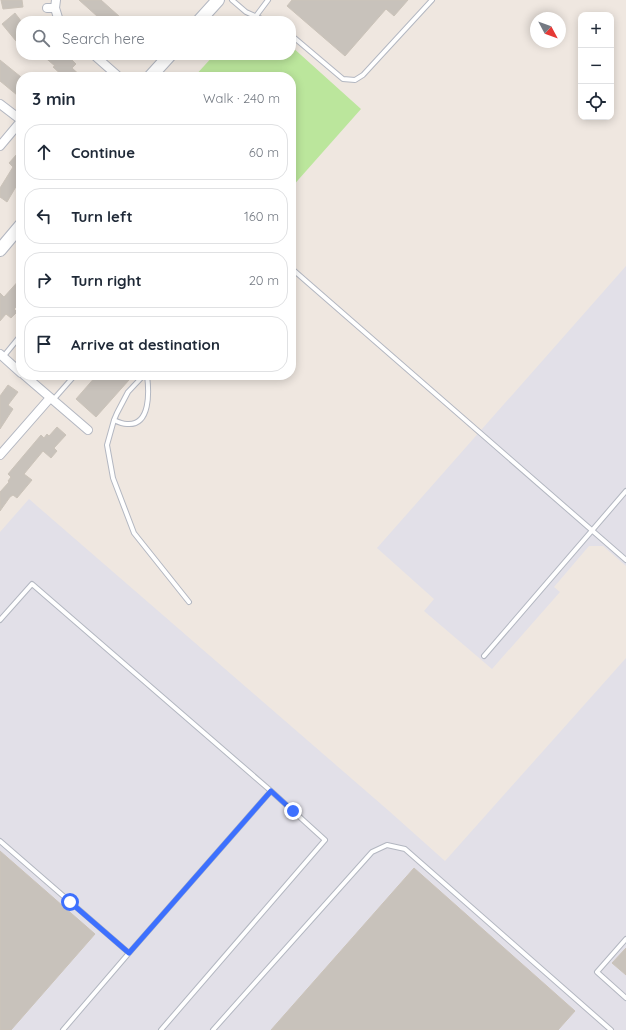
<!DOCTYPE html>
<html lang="en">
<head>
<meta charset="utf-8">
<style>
	body { margin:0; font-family:Quicksand,sans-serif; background:#f2f2f3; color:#1f2937 }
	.controls { position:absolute; right:12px; top:12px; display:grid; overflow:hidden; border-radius:8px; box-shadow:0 2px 10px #0003 }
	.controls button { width:36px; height:36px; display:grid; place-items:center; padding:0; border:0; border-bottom:1px solid #e0e1e3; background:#fff; color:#1f2937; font:20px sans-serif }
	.compass { position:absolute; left:530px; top:12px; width:36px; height:36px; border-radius:50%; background:#fff; box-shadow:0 2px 10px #0003; rotate:131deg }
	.stop { position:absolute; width:12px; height:12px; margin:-9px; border:3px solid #3d70fe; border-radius:50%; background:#fff }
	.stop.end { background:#3d70fe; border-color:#fff; box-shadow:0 1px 4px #0008 }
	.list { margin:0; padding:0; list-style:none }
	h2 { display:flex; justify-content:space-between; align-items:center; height:52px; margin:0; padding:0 16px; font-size:17px }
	h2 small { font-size:13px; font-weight:400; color:#747a83 }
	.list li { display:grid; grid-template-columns:26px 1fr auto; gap:12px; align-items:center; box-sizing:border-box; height:56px; margin:0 8px 8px; padding:0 8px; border:1px solid #e0e1e3; border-radius:16px }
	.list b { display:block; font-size:15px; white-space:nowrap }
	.list em { font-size:13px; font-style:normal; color:#747a83 }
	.icon { flex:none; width:22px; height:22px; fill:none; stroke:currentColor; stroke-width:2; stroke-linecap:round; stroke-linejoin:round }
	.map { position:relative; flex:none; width:626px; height:1030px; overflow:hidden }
	.search { position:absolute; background:#fff; box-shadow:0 2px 10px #0003; left:16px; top:16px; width:280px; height:44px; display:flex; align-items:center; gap:10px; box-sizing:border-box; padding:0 14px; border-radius:16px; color:#747a83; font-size:15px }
	.panel { position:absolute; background:#fff; box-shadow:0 2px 10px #0003; left:16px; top:72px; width:280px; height:308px; border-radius:16px }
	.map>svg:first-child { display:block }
	.industrial { fill:#e2e0e8 }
	.green { fill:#bbe69c }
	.building { fill:#c8c2bb; stroke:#cbc3b9 }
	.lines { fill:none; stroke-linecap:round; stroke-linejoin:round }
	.lane-casing { stroke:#b3b7c1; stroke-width:6 }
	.street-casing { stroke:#b3b7c1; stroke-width:10 }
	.secondary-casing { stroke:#b3b7c1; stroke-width:14 }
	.lane { stroke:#fff; stroke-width:4 }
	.street { stroke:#fff; stroke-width:8 }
	.secondary { stroke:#fff; stroke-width:12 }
	.route { stroke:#3d70fe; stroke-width:5 }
</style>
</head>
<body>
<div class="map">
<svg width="626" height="1030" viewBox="0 0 626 1030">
	<rect width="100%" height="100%" fill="#efe7e0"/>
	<!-- industrial -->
	<path class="industrial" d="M 626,266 L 626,566 L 603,546 L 589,546 L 554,587 L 560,592 L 492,669 L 424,611 L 434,599 L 377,548 Z
		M 29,499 L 389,811 L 445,861 L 626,658 L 626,1030 L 0,1030 L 0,532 Z"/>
	<!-- green -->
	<path class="green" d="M 291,46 L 361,109 L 291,188 L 291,77 L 194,77 L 214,55 L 291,55 Z"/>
	<!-- building -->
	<path class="building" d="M 1,0 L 22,0 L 23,7 L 3,9 Z
		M 79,0 L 101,0 L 120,17 L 116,21 L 94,21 L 98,17 Z
		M 292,0 L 408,0 L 394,16 L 386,9 L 345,56 L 287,6 Z
		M 15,13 L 21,21 L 21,47 L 2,24 Z
		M 42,55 L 67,55 L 76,64 L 72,68 L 82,77 L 64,77 L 53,67 L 55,66 Z
		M 0,60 L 21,77 L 21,89 L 17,95 L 0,81 Z
		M 17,154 L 21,157 L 21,178 L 7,202 L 0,197 L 0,188 L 13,167 L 9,163 Z
		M 21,278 L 21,302 L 14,309 L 17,312 L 11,318 L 6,314 L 0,321 L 0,293 L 4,297 Z
		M 97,375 L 124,375 L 129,380 L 96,417 L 76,399 Z
		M 8,385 L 18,392 L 8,405 L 13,409 L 0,429 L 0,396 Z
		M 57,427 L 66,435 L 54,448 L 57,451 L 51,458 L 43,451 L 24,474 L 32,480 L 17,498 L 13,495 L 10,497 L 0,511 L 0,492 L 9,482 L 8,481 L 11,477 L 8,474 L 41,435 L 44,438 L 47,434 L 49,436 Z
		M 0,851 L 95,934 L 11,1030 L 0,1030 Z
		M 414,868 L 575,1011 L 558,1030 L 271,1030 Z
		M 626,948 L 626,975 L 612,963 Z"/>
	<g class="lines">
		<defs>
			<path id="lane" d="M 232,0 L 246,12 L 266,21
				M 256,16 L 268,0
				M 291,35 L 343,79 L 355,80 L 363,75 L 432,0
				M 291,268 L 626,560
				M 3,357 L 21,335
				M 144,375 L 128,392 L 117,413 L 114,420 L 107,445 L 113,478 L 134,533 L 189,602
				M 53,400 L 75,375
				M 114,420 C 118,422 123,424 127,424 C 151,426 149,391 147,375
				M 0,620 L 32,584 L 271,791 L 129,953 L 63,1030
				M 484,656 L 626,491
				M 0,841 L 129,953
				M 626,939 L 597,972 L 626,998
				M 161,1030 L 325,840 L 271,791
				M 213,1030 L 372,852 L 387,845 L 405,849 L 611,1030"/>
			<path id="street" d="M 56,0 L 55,8 L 59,21
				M 47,8 L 55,8
				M 94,55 L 119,77
				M 0,104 L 21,120
				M 0,146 L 21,121
				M 0,354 L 21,373
				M 24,375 L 88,430
				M 0,455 L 50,398"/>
			<path id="secondary" d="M 199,21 L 218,0
				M 150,77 L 170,55
				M 0,250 L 21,225"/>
		</defs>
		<!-- lane casing -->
		<use href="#lane" class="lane-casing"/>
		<!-- street casing -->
		<use href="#street" class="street-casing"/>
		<!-- secondary casing -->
		<use href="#secondary" class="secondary-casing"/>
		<!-- lane -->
		<use href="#lane" class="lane"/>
		<!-- street -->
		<use href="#street" class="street"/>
		<!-- secondary -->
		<use href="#secondary" class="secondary"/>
	</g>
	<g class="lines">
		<!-- route -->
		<path class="route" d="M 70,902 L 129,953 L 271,791 L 293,811"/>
	</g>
</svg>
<div class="controls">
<button>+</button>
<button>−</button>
<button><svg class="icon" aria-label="locate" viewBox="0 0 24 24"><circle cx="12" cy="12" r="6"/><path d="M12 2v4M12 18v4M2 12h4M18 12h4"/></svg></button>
</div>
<svg class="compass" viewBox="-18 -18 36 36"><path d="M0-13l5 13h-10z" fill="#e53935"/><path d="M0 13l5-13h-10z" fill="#747a83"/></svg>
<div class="stop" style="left:70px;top:902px"></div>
<div class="stop end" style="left:293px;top:811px"></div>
<div class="search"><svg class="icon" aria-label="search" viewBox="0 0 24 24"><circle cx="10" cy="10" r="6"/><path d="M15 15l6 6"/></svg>Search here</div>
<section class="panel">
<h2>3 min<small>Walk · 240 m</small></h2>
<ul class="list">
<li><svg class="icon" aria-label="ahead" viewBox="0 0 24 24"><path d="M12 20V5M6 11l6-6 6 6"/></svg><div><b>Continue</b></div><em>60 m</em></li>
<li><svg class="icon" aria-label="left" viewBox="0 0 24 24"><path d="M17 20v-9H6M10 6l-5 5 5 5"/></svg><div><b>Turn left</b></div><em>160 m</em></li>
<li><svg class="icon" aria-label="right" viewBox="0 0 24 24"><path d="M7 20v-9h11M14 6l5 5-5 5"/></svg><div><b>Turn right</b></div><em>20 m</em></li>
<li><svg class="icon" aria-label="arrive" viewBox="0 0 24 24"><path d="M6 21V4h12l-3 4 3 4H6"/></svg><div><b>Arrive at destination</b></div></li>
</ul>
</section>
</div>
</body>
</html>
